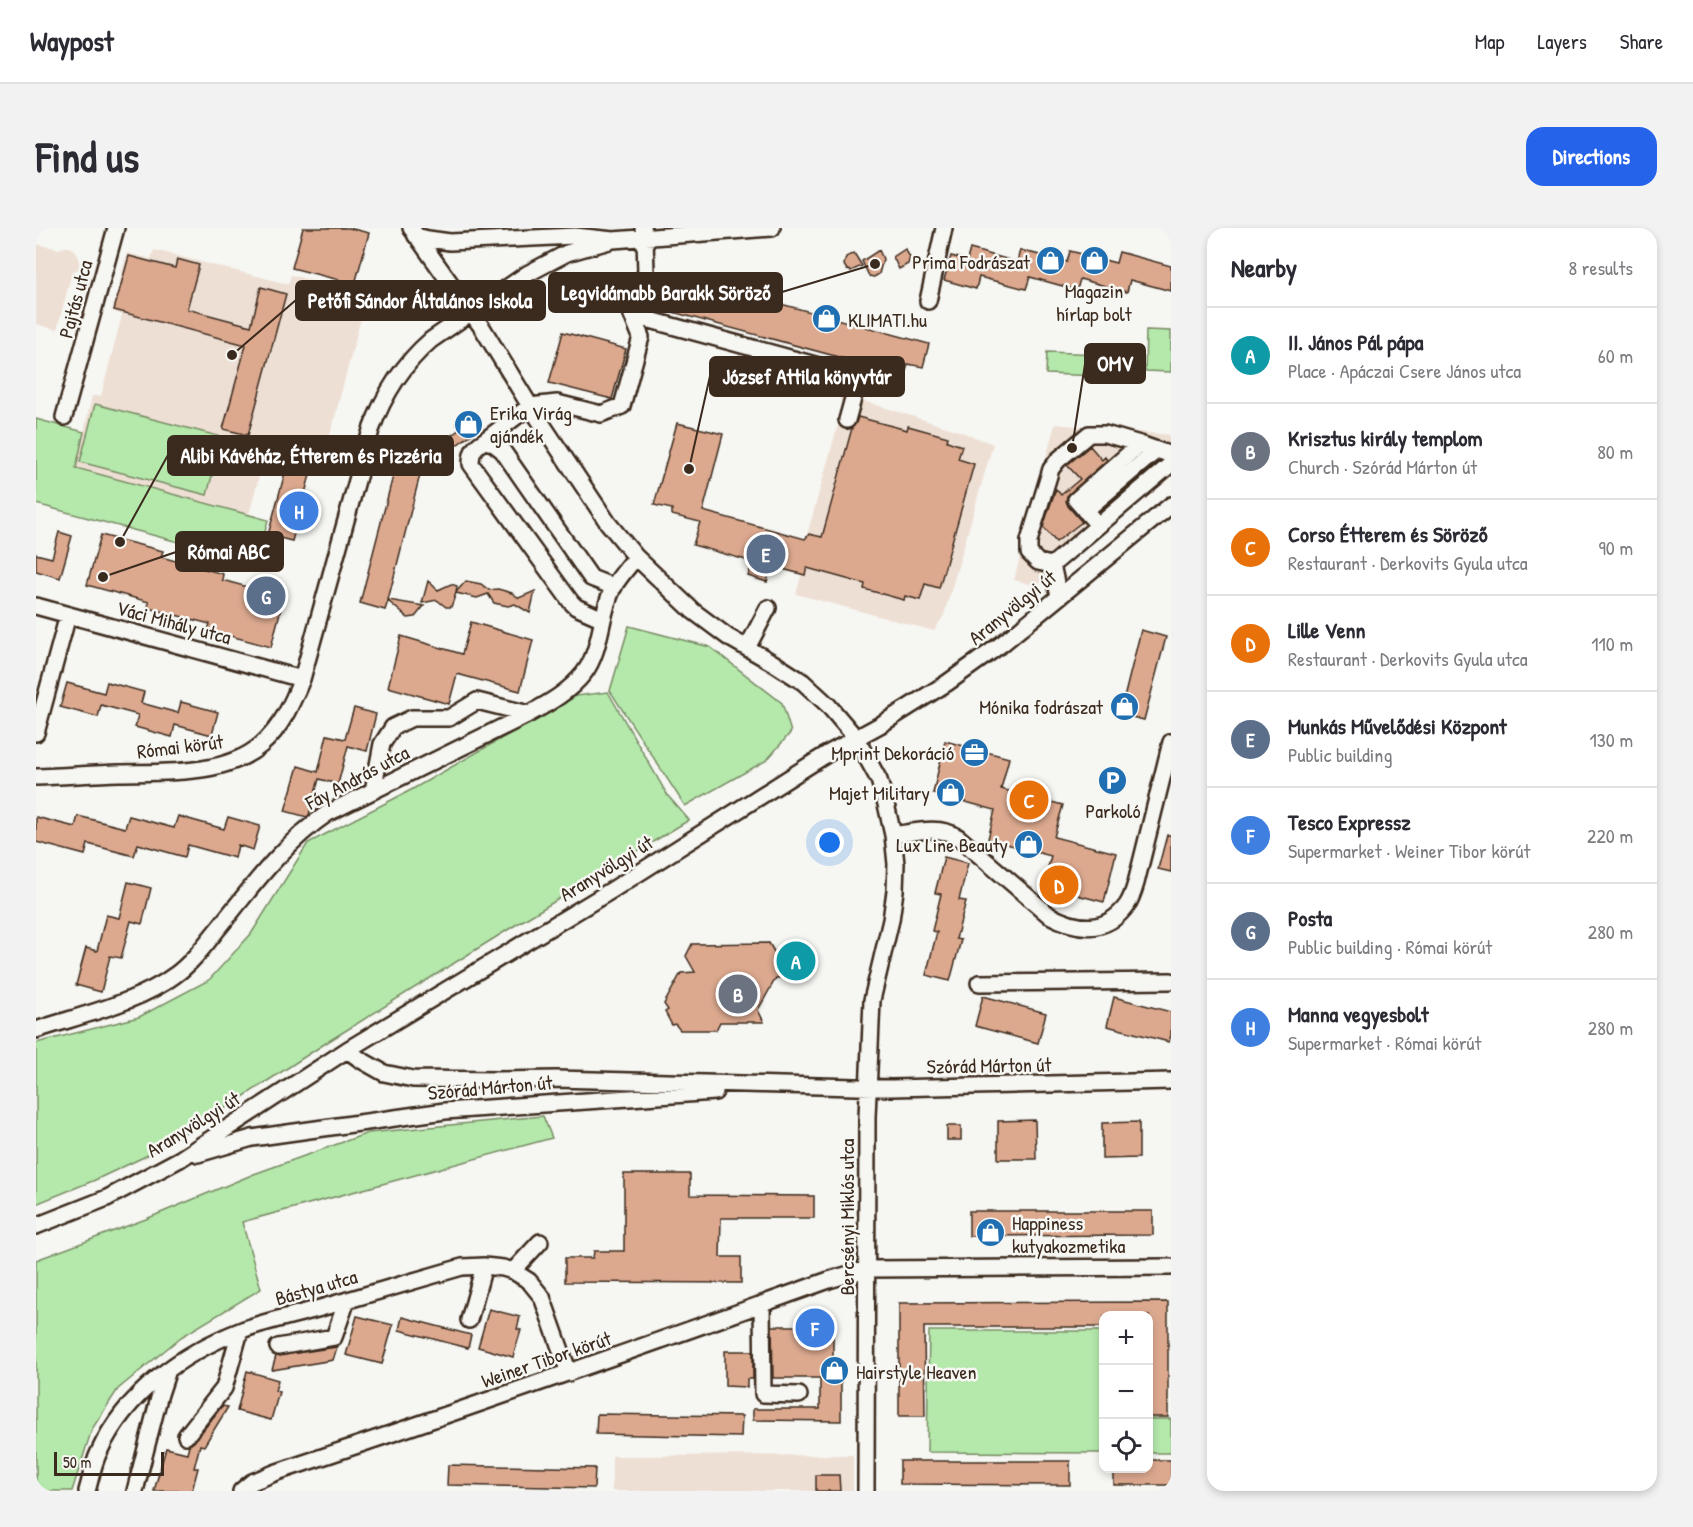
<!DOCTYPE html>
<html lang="en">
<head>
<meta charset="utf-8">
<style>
	body { margin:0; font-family:"Patrick Hand",sans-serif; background:#f2f2f3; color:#2b2b33 }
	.controls { position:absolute; right:18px; bottom:18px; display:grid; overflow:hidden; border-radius:12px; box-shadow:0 3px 9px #0003 }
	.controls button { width:54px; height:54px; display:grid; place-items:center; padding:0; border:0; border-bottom:2px solid #e1e1e2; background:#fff; color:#2b2b33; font:30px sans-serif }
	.scale { position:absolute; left:18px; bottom:15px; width:110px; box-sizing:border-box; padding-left:6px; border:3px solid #3b2a1e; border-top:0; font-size:16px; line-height:21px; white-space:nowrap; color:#3b2a1e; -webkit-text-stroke:4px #f6f6f2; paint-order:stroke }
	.you { position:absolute; left:794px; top:615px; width:21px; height:21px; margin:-15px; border:4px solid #fff; border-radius:50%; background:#1a73e8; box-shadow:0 0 0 9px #1a73e833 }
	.badge { display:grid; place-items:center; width:39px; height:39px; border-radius:50%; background:#2563eb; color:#fff; font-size:20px; font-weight:700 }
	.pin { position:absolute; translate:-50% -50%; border:3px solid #fff; box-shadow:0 2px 6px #0006 }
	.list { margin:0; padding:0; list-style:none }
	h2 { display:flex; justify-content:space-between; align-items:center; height:78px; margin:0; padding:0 24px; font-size:26px }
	h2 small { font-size:20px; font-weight:400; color:#7c7c81 }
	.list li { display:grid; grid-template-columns:39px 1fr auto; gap:18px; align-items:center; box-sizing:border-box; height:96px; padding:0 24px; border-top:2px solid #e1e1e2 }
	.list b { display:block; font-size:22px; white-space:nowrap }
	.list p { margin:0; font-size:20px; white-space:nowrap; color:#7c7c81 }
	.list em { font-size:20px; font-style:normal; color:#7c7c81 }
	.icon { flex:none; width:33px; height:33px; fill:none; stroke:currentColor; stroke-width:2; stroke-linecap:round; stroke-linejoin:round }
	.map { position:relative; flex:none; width:1135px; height:1263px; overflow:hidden; border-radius:18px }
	header { display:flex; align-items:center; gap:36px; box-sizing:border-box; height:84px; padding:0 30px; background:#fff; border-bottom:2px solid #e1e1e2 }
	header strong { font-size:28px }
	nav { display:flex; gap:33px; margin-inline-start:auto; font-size:21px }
	.intro { display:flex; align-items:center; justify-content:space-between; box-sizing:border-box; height:144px; padding:0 36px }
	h1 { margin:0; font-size:42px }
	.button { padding:15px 27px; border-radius:18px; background:#2563eb; color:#fff; font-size:21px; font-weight:700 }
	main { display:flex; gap:36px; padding:0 36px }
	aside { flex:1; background:#fff; border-radius:18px; box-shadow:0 3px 9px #0003 }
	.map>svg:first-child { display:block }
	.built { fill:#eedfd4 }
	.green { fill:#b4e9ab; stroke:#788a64; stroke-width:1.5 }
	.building { fill:#dca98f; stroke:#3b2a1e; stroke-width:1.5 }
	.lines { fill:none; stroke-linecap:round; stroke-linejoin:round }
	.minor-casing { stroke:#3b2a1e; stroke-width:20 }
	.minor { stroke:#f6f6f2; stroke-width:15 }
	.labels { text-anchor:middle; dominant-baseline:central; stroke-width:5; stroke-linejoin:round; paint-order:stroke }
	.poi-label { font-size:20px; fill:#3b2a1e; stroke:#f6f6f2; text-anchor:end }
	.street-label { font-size:20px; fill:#3b2a1e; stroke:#f6f6f2 }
	.leader { fill:none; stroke:#3b2a1e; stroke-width:2 }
	.callout-dot { fill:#3b2a1e; stroke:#f6f6f2; stroke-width:2 }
	.callout { fill:#3b2a1e; stroke:#3b2a1e; stroke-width:2 }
	.callout-label { font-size:21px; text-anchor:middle; font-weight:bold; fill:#fff }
</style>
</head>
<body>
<header>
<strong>Waypost</strong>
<nav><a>Map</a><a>Layers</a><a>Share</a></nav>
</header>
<div class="intro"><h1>Find us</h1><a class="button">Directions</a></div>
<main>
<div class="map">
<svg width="1135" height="1263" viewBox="0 0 1135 1263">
	<rect width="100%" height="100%" fill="#f6f6f2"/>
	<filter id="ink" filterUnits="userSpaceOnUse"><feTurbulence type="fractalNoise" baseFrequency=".0167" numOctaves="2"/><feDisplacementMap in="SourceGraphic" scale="12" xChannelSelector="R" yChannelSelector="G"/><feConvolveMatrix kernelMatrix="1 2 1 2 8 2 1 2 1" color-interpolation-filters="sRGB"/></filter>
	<g filter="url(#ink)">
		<!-- built -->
		<path class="built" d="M 0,16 L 23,21 L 28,19 L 33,19 L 39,22 L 43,30 L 43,38 L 42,41 L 36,44 L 21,102 L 0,96 Z
			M 118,22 L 252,56 L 255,47 L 331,67 L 288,230 L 232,215 L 213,286 L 40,240 L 56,168 L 65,168 L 86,87 L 76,83 L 91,25 L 115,31 Z
			M 802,165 L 917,201 L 957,216 L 908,387 L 898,403 L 760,366 L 775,313 L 770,311 L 807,179 Z
			M 1019,196 L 1135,207 L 1135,250 L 997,361 L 997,357 L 978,352 Z
			M 817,1227 L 817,1263 L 576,1263 L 576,1228 Z"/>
		<!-- green -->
		<path class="green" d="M 1110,102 L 1135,103 L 1135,144 L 1109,143 Z
			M 1011,124 L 1063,126 L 1062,148 L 1010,146 Z
			M 59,176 L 186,209 L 171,267 L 44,234 Z
			M 0,191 L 48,204 L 40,240 L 232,292 L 221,335 L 0,276 Z
			M 593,398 L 674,419 L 746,475 L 755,504 L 731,532 L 649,578 L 574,463 Z
			M 572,464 L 632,568 L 653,592 L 473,701 L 293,813 L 196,876 L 110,928 L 59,952 L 0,976 L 0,815 L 103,789 L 173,752 L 215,706 L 272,615 L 375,562 L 540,468 Z
			M 507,888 L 516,910 L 206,994 L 225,1061 L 145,1109 L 82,1161 L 56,1201 L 36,1263 L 0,1263 L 0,1032 L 110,991 L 218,946 L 332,905 Z
			M 893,1103 L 1067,1103 L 1067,1225 L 891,1224 Z
			M 1112,1191 L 1135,1191 L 1135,1225 L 1113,1225 Z"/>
		<!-- building -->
		<path class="building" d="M 267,0 L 313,0 L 333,5 L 319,56 L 256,40 Z
			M 869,21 L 874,29 L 872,36 L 863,41 L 857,29 Z
			M 934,21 L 981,34 L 984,22 L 1031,34 L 1034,23 L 1080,35 L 1083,24 L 1135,38 L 1135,63 L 1094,52 L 1091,64 L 1044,51 L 1041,62 L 994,49 L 990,61 L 943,49 L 940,61 L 908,52 L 915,28 L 931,32 Z
			M 843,22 L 847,31 L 843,46 L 838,49 L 833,48 L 826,33 Z
			M 818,25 L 826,38 L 815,43 L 811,42 L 808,37 L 810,29 Z
			M 93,28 L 139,40 L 141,31 L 163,37 L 151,81 L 215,98 L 225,59 L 250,66 L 212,207 L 187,201 L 210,117 L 78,82 Z
			M 627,44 L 893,116 L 887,139 L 872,136 L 869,147 L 607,76 L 616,54 L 624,56 Z
			M 527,104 L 590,121 L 576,171 L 513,155 Z
			M 434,186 L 444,200 L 393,237 L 387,228 L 424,201 L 420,195 Z
			M 822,189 L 871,202 L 872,198 L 912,209 L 911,213 L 926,218 L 922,231 L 938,236 L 903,360 L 889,356 L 884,372 L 869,368 L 868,372 L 828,361 L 829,356 L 771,340 L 769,347 L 735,338 L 731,354 L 712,348 L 717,334 L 657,317 L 664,294 L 636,287 L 636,281 L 618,277 L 641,195 L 687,206 L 667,283 L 769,311 L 773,306 L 786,309 L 816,200 L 820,195 Z
			M 1054,218 L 1066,232 L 1069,229 L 1071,232 L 1031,268 L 1030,273 L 1032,278 L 1046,294 L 1020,314 L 1007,299 L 1016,272 L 1020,261 L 1025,267 L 1044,251 L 1031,237 Z
			M 362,229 L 387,235 L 352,372 L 388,378 L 379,389 L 372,390 L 352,373 L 349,382 L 324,375 Z
			M 253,230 L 277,236 L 256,313 L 232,307 Z
			M 23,304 L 36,308 L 24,350 L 0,343 L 0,326 L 16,330 Z
			M 65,307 L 127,323 L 125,329 L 187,346 L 186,352 L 248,369 L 235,419 L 172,402 L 174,396 L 112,380 L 113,374 L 51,357 Z
			M 392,353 L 402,362 L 415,356 L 421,358 L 420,364 L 430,353 L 445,356 L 453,362 L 462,361 L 476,365 L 483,370 L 499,363 L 494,385 L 479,376 L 472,378 L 458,375 L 452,366 L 441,370 L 420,365 L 415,379 L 410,379 L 401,372 L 386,375 Z
			M 435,394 L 497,412 L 484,463 L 421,446 L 413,476 L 352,459 L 365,408 L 426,426 Z
			M 1105,402 L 1130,409 L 1108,492 L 1084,486 Z
			M 71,454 L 108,464 L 105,475 L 142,485 L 145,474 L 182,484 L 176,507 L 139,497 L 136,509 L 99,499 L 102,487 L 65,477 L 62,489 L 24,479 L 31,455 L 68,465 Z
			M 318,480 L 340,486 L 331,523 L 312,518 L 302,556 L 283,551 L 273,587 L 271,589 L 249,583 L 262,538 L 282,544 L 291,507 L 309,511 Z
			M 909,513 L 973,530 L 965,561 L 1027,577 L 1018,609 L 1080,625 L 1068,674 L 1007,658 L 1015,628 L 952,611 L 959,582 L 897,565 Z
			M 42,588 L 89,600 L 93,588 L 138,600 L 142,588 L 188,601 L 192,589 L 224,598 L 217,622 L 202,617 L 199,630 L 152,617 L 149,629 L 102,616 L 98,628 L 52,616 L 49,627 L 0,614 L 0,589 L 39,599 Z
			M 1131,607 L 1135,607 L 1135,644 L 1122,641 Z
			M 908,629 L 932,635 L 923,672 L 930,673 L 920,711 L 925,712 L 914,753 L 890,747 L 901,704 L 896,703 L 905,666 L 899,665 Z
			M 92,654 L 115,660 L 106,696 L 95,693 L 85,730 L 74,728 L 65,764 L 40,757 L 50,720 L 61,723 L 70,687 L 83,690 Z
			M 733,715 L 753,749 L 740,750 L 722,782 L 728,794 L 684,794 L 680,802 L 644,802 L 639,796 L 636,797 L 629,784 L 632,782 L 628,776 L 645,745 L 659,744 L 650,728 L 656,716 Z
			M 947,768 L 1010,785 L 1002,815 L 939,798 Z
			M 1078,769 L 1135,784 L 1135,807 L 1133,814 L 1071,798 Z
			M 999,892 L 1000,931 L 962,931 L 962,893 Z
			M 1103,894 L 1103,930 L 1066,931 L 1066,895 Z
			M 911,898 L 925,898 L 925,912 L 911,912 Z
			M 588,946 L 654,946 L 654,967 L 778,968 L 778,990 L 685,990 L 684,1029 L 705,1029 L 705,1055 L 529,1054 L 529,1030 L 557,1030 L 558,1023 L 588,1023 Z
			M 933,983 L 1117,983 L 1117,1007 L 933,1008 Z
			M 1132,1074 L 1132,1189 L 1113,1189 L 1113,1088 L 1068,1088 L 1068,1099 L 888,1099 L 889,1188 L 863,1188 L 863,1075 Z
			M 453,1081 L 484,1089 L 481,1101 L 485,1102 L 477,1129 L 442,1119 Z
			M 321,1088 L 357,1097 L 346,1136 L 310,1127 Z
			M 366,1089 L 435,1107 L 432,1120 L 363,1102 Z
			M 736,1098 L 797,1098 L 797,1141 L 805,1141 L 805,1193 L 717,1192 L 717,1181 L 784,1181 L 784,1150 L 737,1150 Z
			M 301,1119 L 297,1132 L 236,1142 L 240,1128 Z
			M 689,1123 L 717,1123 L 717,1151 L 711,1151 L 711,1159 L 689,1158 Z
			M 211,1143 L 242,1152 L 239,1163 L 243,1164 L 235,1192 L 201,1183 Z
			M 186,1178 L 192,1179 L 168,1218 L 164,1217 L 158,1240 L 162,1240 L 156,1263 L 118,1263 L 130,1220 L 151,1225 L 153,1217 L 158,1214 Z
			M 561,1186 L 706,1188 L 705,1209 L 560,1206 Z
			M 1113,1232 L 1135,1232 L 1135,1257 L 1078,1257 L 1078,1240 L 1113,1240 Z
			M 864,1233 L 1034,1233 L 1034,1257 L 864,1256 Z
			M 412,1237 L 559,1240 L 558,1260 L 411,1257 Z
			M 780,1247 L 803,1247 L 804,1263 L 780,1263 Z"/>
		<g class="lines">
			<defs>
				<path id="minor" d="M 375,0 L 447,101 L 494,178 L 572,295 L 600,329 L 657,383 L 692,409 L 739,436 L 767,454 L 792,477 L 820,510 L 843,552 L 850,576 L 857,607 L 860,636 L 859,663 L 855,692 L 836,772 L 831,889 L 830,1263
					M 607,0 L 609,11 L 610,44 L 597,72 L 596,87 L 860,159
					M 380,8 L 392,11 L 414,14 L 539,8 L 577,12 L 736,0
					M 892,73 L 908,0
					M 28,189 L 80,0
					M 811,192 L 823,149
					M 448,213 L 494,178 L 521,175 L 565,186 L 586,178 L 605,109 L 596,87
					M 1049,283 L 1121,222
					M 1062,297 L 1040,272 L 1104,216 L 1135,227
					M 1016,337 L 1002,334 L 993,325 L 993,313 L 1015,241 L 1022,232 L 1053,206 L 1069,206 L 1104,216
					M 1023,368 L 1016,337 L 1135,236
					M 0,378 L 266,451
					M 567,391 L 540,379 L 535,374 L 435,236 C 435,224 438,219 448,213 L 457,215 L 466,222 L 555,350 L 578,359
					M 711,420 L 732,380
					M 0,505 L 32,387
					M 0,549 C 28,548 55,546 83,545 C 128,544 189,548 225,517 C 246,499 256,475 266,451 L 335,202 C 348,166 366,137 395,112 L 491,46 L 531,25 L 577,12
					M 337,563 L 346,516 L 357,499 L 376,490 L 413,490 L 441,473 L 493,486
					M 857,607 C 879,604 903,597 922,609 L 1013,687 C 1041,702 1070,706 1091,677 C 1095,671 1098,662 1100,655 L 1135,514
					M 943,755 L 1135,753
					M 0,802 C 45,787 102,775 139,747 C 157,734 171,714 185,697 C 217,657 249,614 292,585 L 493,486 C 513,475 533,464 548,445 C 566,422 564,384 578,358 C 584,348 593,338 600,329
					M 311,822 L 325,832 L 348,845 L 377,851 L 461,852 L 520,851 L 856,860 L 1135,853
					M 162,926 L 216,910 L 409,883 L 679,864
					M 0,998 L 71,970 L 144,931 L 311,822 L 576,662 L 791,526 L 844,497 L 911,455 L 967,415 L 1135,277
					M 477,1043 L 504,1014
					M 726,1076 L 727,1166 L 763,1167
					M 433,1092 L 448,1038
					M 242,1119 L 298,1109 L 311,1072
					M 150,1208 L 188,1160 L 204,1103
					M 51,1263 C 55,1250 57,1236 63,1224 C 90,1165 146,1125 206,1102 C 230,1093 256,1088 281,1081 C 329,1067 377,1053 426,1039 L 448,1038 L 467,1040 L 477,1043 L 493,1053 L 506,1069 L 533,1145
					M 99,1263 L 124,1166 L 132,1142
					M 205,1263 L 216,1254 L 241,1244 C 426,1183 609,1118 793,1052 L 830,1041 L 1135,1039"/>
			</defs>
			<!-- minor casing -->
			<use href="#minor" class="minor-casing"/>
			<!-- minor -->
			<use href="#minor" class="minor"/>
		</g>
	</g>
	<!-- icons -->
	<defs>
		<symbol id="shop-disc" viewBox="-11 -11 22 22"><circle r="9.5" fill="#1f6fb2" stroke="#f6f6f2"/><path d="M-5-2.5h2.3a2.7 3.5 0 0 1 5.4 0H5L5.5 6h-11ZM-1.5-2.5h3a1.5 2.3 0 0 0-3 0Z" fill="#fff"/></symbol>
		<symbol id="office-disc" viewBox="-11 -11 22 22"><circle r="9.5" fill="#1f6fb2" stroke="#f6f6f2"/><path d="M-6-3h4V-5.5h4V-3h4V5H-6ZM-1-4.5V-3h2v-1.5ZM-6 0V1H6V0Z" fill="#fff"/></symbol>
		<symbol id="parking-disc" viewBox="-11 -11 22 22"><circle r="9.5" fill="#1f6fb2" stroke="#f6f6f2"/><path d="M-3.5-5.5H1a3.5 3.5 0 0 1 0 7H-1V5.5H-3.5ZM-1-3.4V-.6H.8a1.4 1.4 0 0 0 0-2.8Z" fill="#fff"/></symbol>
	</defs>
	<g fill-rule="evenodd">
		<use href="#shop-disc" x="1042" y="16" width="33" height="33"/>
		<use href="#shop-disc" x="998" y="16" width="33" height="33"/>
		<use href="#shop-disc" x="774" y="74" width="33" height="33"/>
		<use href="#shop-disc" x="416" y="180" width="33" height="33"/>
		<use href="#shop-disc" x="1072" y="462" width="33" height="33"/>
		<use href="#office-disc" x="922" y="508" width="33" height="33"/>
		<use href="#parking-disc" x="1060" y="536" width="33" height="33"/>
		<use href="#shop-disc" x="898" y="548" width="33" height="33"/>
		<use href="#shop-disc" x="976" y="600" width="33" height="33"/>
		<use href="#shop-disc" x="938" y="988" width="33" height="33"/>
		<use href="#shop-disc" x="782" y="1126" width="33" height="33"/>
	</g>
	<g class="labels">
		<!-- poi labels -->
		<g class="poi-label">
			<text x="994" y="33">Prima Fodrászat</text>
			<text x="1058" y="62" text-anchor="middle">Magazin<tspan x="1058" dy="23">hírlap bolt</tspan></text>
			<text x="812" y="91" text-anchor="start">KLIMATI.hu</text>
			<text x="454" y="184" text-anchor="start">Erika Virág<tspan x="454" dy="23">ajándék</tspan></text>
			<text x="1067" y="478">Mónika fodrászat</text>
			<text x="918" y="524">Mprint Dekoráció</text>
			<text x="894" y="564">Majet Military</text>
			<text x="1077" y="582" text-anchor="middle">Parkoló</text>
			<text x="972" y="616">Lux Line Beauty</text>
			<text x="976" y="994" text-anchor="start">Happiness<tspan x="976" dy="23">kutyakozmetika</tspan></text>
			<text x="820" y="1143" text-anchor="start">Hairstyle Heaven</text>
		</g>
		<!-- street labels -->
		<g class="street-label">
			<text transform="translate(39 71) rotate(-75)">Pajtás utca</text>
			<text transform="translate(976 379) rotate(-39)">Aranyvölgyi út</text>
			<text transform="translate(138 394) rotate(15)">Váci Mihály utca</text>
			<text transform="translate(144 518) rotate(-7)">Római körút</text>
			<text transform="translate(321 549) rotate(-28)">Fáy András utca</text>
			<text transform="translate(570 640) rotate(-32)">Aranyvölgyi út</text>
			<text transform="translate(953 837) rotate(-1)">Szórád Márton út</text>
			<text transform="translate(454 859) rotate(-5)">Szórád Márton út</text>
			<text transform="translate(157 896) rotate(-32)">Aranyvölgyi út</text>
			<text transform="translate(810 989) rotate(-90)">Bercsényi Miklós utca</text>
			<text transform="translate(280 1059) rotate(-16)">Bástya utca</text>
			<text transform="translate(510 1131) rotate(-19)">Weiner Tibor körút</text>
		</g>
	</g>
	<!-- callouts -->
	<path class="leader" d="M839 36L746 64M196 127L260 72M1036 220L1049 136M653 241L674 148M84 314L132 227M67 349L140 324"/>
	<g class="callout-dot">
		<circle cx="839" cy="36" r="6"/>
		<circle cx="196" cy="127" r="6"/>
		<circle cx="1036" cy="220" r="6"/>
		<circle cx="653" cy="241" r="6"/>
		<circle cx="84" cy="314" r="6"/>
		<circle cx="67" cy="349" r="6"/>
	</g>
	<g class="callout">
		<rect x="513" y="45" width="233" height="39" rx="6"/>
		<rect x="260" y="53" width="249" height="39" rx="6"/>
		<rect x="1049" y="116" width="60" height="39" rx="6"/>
		<rect x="674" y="129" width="194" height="39" rx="6"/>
		<rect x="132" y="208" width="285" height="39" rx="6"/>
		<rect x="140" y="304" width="107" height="39" rx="6"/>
	</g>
	<g class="callout-label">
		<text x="630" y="72">Legvidámabb Barakk Söröző</text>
		<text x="384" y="80">Petőfi Sándor Általános Iskola</text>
		<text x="1079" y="143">OMV</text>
		<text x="771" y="156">József Attila könyvtár</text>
		<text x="275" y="235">Alibi Kávéház, Étterem és Pizzéria</text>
		<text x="193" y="331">Római ABC</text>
	</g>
</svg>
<div class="controls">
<button>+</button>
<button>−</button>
<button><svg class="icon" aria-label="locate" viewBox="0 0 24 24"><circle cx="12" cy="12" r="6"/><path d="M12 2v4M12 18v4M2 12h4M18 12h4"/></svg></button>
</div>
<div class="scale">50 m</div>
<div class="you"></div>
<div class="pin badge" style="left:760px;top:733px;background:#0f9aa8">A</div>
<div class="pin badge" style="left:702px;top:766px;background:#6b7280">B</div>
<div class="pin badge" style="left:993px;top:572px;background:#e8710a">C</div>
<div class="pin badge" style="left:1023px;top:657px;background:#e8710a">D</div>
<div class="pin badge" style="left:730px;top:326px;background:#5c6f8a">E</div>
<div class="pin badge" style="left:779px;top:1100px;background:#3f7fe0">F</div>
<div class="pin badge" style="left:230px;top:368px;background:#5c6f8a">G</div>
<div class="pin badge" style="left:263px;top:283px;background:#3f7fe0">H</div>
</div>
<aside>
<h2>Nearby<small>8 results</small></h2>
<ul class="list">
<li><span class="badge" style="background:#0f9aa8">A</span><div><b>II. János Pál pápa</b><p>Place · Apáczai Csere János utca</p></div><em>60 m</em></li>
<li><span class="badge" style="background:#6b7280">B</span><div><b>Krisztus király templom</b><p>Church · Szórád Márton út</p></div><em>80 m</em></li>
<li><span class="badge" style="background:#e8710a">C</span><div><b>Corso Étterem és Söröző</b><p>Restaurant · Derkovits Gyula utca</p></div><em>90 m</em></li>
<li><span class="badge" style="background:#e8710a">D</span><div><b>Lille Venn</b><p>Restaurant · Derkovits Gyula utca</p></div><em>110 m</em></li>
<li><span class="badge" style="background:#5c6f8a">E</span><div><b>Munkás Művelődési Központ</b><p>Public building</p></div><em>130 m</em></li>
<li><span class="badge" style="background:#3f7fe0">F</span><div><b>Tesco Expressz</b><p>Supermarket · Weiner Tibor körút</p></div><em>220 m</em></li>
<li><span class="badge" style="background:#5c6f8a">G</span><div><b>Posta</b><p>Public building · Római körút</p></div><em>280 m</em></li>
<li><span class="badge" style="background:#3f7fe0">H</span><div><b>Manna vegyesbolt</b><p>Supermarket · Római körút</p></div><em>280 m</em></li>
</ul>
</aside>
</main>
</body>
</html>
